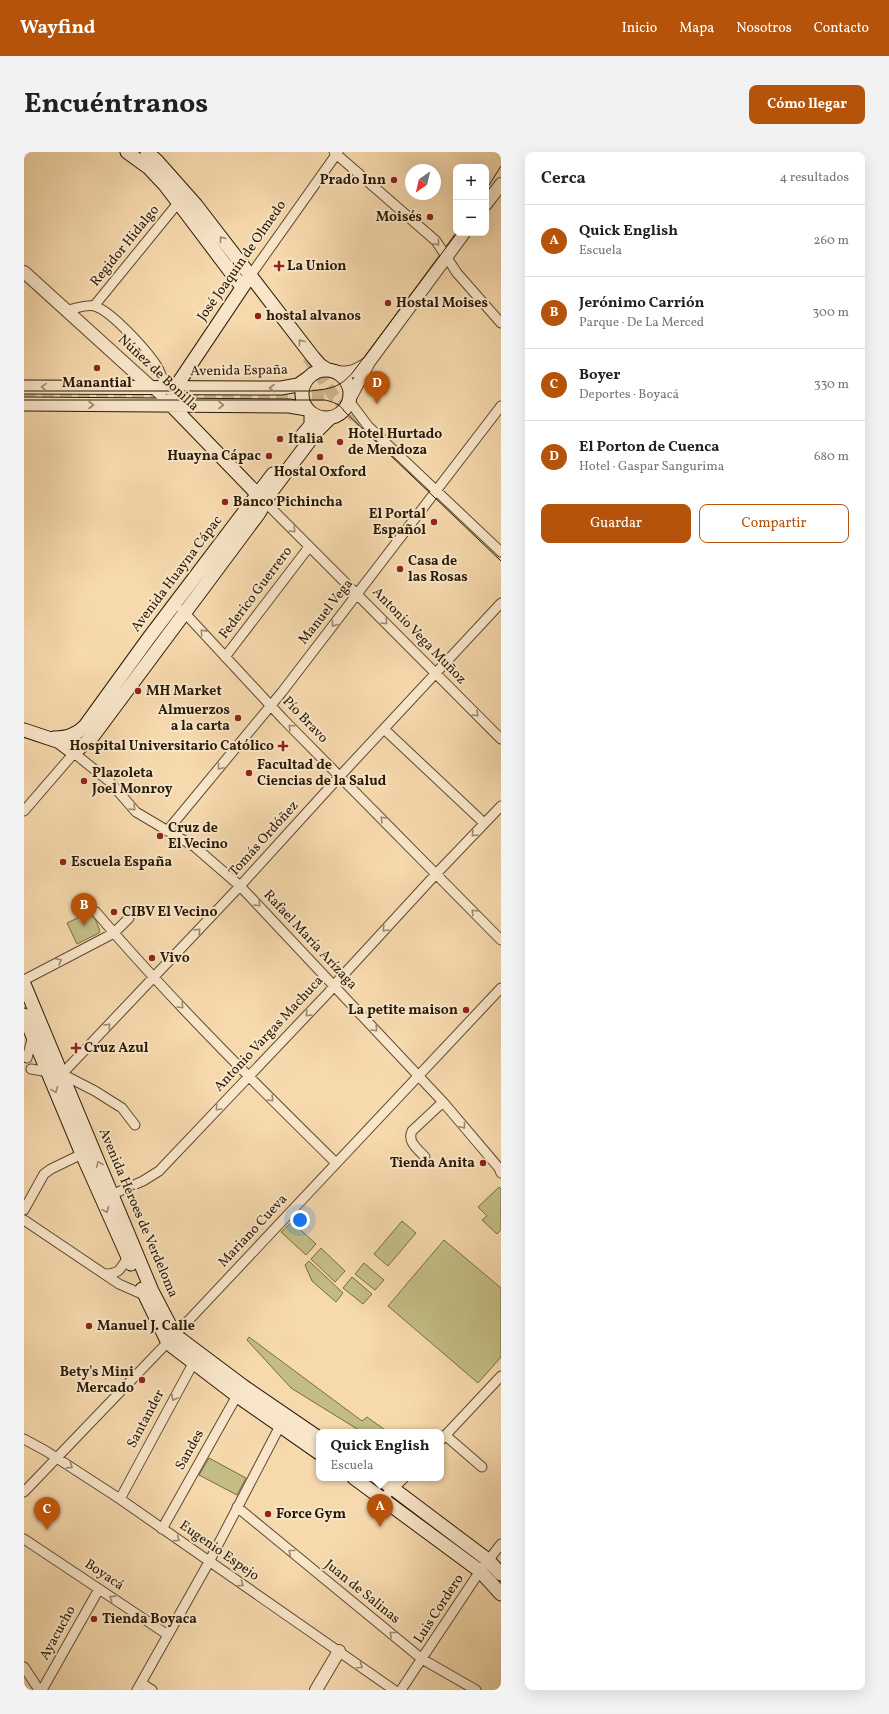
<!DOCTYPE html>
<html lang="es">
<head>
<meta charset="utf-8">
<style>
	body { margin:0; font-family:Vollkorn,serif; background:#f2f2f2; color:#202124 }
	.controls { position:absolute; right:12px; top:12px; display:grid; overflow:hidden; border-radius:8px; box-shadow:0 4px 16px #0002 }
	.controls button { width:36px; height:36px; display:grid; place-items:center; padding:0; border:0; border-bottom:1px solid #e0e0e0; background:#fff; color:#202124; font:20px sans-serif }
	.compass { position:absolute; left:381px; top:12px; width:36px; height:36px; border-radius:50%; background:#fff; box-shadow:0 4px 16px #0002; rotate:214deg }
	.you { position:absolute; left:276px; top:1068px; width:14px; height:14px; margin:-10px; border:3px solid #fff; border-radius:50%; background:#1a73e8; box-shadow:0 0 0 6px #1a73e833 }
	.badge { display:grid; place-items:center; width:26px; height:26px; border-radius:50%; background:#b45309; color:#fff; font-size:13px; font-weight:700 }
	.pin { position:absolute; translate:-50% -33px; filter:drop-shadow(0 1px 2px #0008) }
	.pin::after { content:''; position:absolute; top:21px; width:14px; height:12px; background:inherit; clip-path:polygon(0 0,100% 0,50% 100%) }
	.popup { position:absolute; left:292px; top:1277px; width:128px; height:52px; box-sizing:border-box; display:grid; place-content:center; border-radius:8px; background:#fff; filter:drop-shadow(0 1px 3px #0005); font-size:13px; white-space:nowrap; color:#757577 }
	.popup b { font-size:15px; color:#202124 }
	.popup::after { content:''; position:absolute; left:50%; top:100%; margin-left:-8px; border:8px solid transparent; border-top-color:#fff }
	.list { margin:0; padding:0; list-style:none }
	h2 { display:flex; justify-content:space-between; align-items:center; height:52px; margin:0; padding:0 16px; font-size:17px }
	h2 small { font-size:13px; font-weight:400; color:#757577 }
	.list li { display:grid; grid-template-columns:26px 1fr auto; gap:12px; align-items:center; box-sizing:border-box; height:72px; padding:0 16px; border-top:1px solid #e0e0e0 }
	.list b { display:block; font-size:15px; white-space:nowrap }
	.list p { margin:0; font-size:13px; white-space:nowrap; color:#757577 }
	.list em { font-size:13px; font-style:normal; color:#757577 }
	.actions { display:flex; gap:8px; padding:12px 16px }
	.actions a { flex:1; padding:9px 0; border:1px solid #b45309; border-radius:8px; text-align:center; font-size:14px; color:#b45309 }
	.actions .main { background:#b45309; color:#fff }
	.map { position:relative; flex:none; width:477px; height:1538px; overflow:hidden; border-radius:8px }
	header { display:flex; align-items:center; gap:24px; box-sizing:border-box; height:56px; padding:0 20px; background:#b45309; color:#fff }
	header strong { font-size:19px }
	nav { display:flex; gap:22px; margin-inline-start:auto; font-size:14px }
	.intro { display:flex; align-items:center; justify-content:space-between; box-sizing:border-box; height:96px; padding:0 24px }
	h1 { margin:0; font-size:28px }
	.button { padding:10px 18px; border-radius:8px; background:#b45309; color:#fff; font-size:14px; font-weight:700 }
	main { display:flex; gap:24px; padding:0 24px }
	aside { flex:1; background:#fff; border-radius:8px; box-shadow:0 4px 16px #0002 }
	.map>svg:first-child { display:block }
	.green { fill:#c3bd85; stroke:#766c45 }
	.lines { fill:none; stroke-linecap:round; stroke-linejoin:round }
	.minor-tunnel { stroke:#cdb38b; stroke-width:9; stroke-dasharray:9 4.5; stroke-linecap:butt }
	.tertiary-tunnel { stroke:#cdb38b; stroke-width:12; stroke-dasharray:12 6; stroke-linecap:butt }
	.minor-casing { stroke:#5c4a2f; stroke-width:11 }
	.tertiary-casing { stroke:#5c4a2f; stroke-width:14 }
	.secondary-casing { stroke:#291a05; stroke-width:15 }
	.minor { stroke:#f9e6ca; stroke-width:9 }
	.tertiary { stroke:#f9e6ca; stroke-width:12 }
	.secondary { stroke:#f9e6ca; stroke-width:13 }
	.tram { stroke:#291a05; stroke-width:1 }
	.oneway { stroke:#9b8a71 }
	.poi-dot { fill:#8f2418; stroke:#f9e6ca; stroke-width:1.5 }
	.labels { text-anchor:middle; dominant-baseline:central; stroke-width:4; stroke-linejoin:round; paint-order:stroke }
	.poi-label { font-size:14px; font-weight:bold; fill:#291a05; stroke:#f9e6ca; text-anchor:start }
	.street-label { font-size:14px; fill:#291a05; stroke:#f9e6ca }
</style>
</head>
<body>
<header>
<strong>Wayfind</strong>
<nav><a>Inicio</a><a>Mapa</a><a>Nosotros</a><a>Contacto</a></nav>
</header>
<div class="intro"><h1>Encuéntranos</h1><a class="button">Cómo llegar</a></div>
<main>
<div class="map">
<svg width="477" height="1538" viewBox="0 0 477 1538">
	<rect width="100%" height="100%" fill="#f6d9ad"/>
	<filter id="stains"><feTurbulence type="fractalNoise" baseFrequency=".005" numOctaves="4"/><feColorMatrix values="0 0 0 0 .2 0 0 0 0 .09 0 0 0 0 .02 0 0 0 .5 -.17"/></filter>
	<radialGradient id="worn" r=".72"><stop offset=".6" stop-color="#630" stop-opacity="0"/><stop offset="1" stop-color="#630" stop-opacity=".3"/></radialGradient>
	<!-- green -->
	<path class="green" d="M 68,759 L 76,779 L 75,781 L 53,792 L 43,771 Z
		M 475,1035 L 477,1037 L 477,1078 L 473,1082 L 458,1068 L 463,1064 L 454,1055 Z
		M 378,1069 L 392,1081 L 364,1114 L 350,1102 Z
		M 268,1070 L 292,1092 L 282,1103 L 257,1080 Z
		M 420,1088 L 477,1136 L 477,1205 L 454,1231 L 364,1154 Z
		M 297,1096 L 321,1119 L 311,1130 L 287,1107 Z
		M 285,1109 L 319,1141 L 312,1150 L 288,1129 L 281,1113 Z
		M 340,1111 L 360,1128 L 351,1138 L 331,1122 Z
		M 328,1125 L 348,1142 L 339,1152 L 319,1136 Z
		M 225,1185 L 338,1269 L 343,1265 L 364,1280 L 338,1280 L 267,1236 L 223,1188 Z
		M 185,1306 L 222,1326 L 213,1343 L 175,1323 Z"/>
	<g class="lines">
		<!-- minor-tunnel -->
		<path class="minor-tunnel" d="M 331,265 L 343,277"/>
		<!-- tertiary-tunnel -->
		<path class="tertiary-tunnel" d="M 284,205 L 309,243 L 331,265
			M 0,243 L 309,243"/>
		<defs>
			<path id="minor" d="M 310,0 L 412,89 L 433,121 L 477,171
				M 226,124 L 314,0
				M 70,154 L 154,51
				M 43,158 C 51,157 62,152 70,154 C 87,158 125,201 134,216 C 137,223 140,229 142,236
				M 128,236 L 147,253
				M 326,250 L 344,274 L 477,400
				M 241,350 L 477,587
				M 158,458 L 260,568 L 477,788
				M 201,505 L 285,395
				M 360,577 L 460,671
				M 0,659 L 50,601 L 86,630 L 112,660 L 171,695 L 216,734 L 419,950 L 475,1016 L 477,1021
				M 143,679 L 258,540 L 477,254
				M 72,760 L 90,781 L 105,766
				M 0,828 L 90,781 C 160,861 236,936 312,1011
				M 3,906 L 9,884
				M 7,917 L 38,922 L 71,939 L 98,956 L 111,973
				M 38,922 L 216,734 L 316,624 L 477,451
				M 401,1005 C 394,997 383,990 388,979 L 419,950
				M 87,1043 L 119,1029 L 135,1019 L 305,840 L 310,833 L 412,722 L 477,654
				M 0,1058 L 20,1022 L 27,1017 L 58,1002
				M 0,1068 L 95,1132 L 120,1143 L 123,1141
				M 81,1122 C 96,1122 96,1117 104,1105
				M 421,1283 L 458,1315
				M 0,1287 L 22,1299 L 96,1347 L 370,1538
				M 417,1288 L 477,1224
				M 0,1340 L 165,1168 L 477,836
				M 359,1346 L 380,1326
				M 96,1347 L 172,1206
				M 213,1355 L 398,1507 L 452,1538
				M 138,1377 L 215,1240
				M 0,1387 L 144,1483
				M 0,1515 L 15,1538
				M 117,1531 L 128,1538
				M 18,1538 L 75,1437
				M 113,1538 L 185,1410 L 258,1270
				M 377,1538 L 456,1419 L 477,1392"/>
			<path id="tertiary" d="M 462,52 L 477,32
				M 0,120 L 128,236
				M 310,219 C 324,223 332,219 344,211
				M 326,246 L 345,210 L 440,81
				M 292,1538 L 315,1499"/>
			<path id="secondary" d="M 103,0 L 125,16 L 141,33 L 218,135
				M 123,0 L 133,9 L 172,53 L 289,205 L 296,213 L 304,218
				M 226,124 L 151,236 L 147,253 L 240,349
				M278 242a24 24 0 1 1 48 0a24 24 0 1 1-48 0Z
				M 0,235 L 257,236 L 274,233 L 284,226
				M 0,252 L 265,254 L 283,257
				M 276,286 L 287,273 L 287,261
				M 0,578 L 36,590
				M 30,586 L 50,601 L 69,584 L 235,361 L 247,340 L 293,279 L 306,266
				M 30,586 C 43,586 52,583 61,574 L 124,487 L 249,322
				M 0,832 L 128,1139 L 151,1183 L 219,1234 L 295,1286
				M 0,863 L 58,1002 L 107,1112
				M 118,1137 L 144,1191 L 212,1243 L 295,1301
				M 330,1326 L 456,1419 L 477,1442
				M 355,1326 L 464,1408 L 477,1422"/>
		</defs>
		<!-- minor casing -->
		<use href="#minor" class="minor-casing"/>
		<!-- tertiary casing -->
		<use href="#tertiary" class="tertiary-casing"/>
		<!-- secondary casing -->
		<use href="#secondary" class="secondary-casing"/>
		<!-- minor -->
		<use href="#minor" class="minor"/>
		<!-- tertiary -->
		<use href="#tertiary" class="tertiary"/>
		<!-- secondary -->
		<use href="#secondary" class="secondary"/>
		<!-- tram -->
		<path class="tram" d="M 462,38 L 477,14
			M 0,239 L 151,239
			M 160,239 L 286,239 C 305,237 316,236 329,220 L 433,81
			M 0,248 L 301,248 C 309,250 316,252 320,259 L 477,409"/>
	</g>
	<!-- one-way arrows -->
	<defs><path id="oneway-chevron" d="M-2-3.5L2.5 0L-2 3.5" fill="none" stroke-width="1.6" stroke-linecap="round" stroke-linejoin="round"/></defs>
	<g class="oneway">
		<use href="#oneway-chevron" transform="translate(198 87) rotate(-128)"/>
		<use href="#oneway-chevron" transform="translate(413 91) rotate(49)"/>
		<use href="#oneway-chevron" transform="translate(277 190) rotate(-128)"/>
		<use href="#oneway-chevron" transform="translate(20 235) rotate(-179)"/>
		<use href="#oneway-chevron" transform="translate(248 236) rotate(180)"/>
		<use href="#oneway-chevron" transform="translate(67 253)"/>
		<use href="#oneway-chevron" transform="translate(197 253)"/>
		<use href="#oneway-chevron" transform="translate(269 378) rotate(46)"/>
		<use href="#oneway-chevron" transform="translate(361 470) rotate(46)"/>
		<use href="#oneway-chevron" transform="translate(310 472) rotate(127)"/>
		<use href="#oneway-chevron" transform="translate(179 480) rotate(-132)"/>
		<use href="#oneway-chevron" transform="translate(452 562) rotate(45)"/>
		<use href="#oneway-chevron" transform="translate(267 575) rotate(-135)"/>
		<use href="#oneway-chevron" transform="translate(196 615) rotate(130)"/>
		<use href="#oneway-chevron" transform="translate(109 656) rotate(46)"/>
		<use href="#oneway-chevron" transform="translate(359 667) rotate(-135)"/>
		<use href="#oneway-chevron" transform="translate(450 682) rotate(134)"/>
		<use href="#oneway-chevron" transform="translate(234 752) rotate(47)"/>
		<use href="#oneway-chevron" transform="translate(450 760) rotate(-134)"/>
		<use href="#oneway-chevron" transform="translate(361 777) rotate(133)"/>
		<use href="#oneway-chevron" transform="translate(174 779) rotate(-47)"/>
		<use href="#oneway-chevron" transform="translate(35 809) rotate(-28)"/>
		<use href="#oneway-chevron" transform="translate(157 854) rotate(46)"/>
		<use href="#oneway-chevron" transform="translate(284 862) rotate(134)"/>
		<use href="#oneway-chevron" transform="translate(84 874) rotate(-47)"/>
		<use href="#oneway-chevron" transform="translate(351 877) rotate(47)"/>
		<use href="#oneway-chevron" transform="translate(31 938) rotate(68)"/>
		<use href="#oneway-chevron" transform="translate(247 947) rotate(45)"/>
		<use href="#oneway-chevron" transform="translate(194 956) rotate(134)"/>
		<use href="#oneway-chevron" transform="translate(439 974) rotate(51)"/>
		<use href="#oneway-chevron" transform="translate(75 1012) rotate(-112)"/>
		<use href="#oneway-chevron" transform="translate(82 1058) rotate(66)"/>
		<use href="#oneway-chevron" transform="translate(150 1246) rotate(118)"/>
		<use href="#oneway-chevron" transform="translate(46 1314) rotate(33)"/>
		<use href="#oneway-chevron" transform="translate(153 1387) rotate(36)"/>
		<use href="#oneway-chevron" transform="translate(267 1400) rotate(-141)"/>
		<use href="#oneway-chevron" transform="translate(217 1432) rotate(34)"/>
		<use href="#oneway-chevron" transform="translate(88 1446) rotate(-147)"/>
		<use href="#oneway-chevron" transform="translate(368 1482) rotate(-141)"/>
		<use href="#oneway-chevron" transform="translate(336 1514) rotate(35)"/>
	</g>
	<!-- markers -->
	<g class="poi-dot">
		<circle cx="370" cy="28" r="4"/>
		<circle cx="406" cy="65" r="4"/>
		<path d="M253 108h4v4h4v4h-4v4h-4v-4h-4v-4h4z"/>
		<circle cx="364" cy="151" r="4"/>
		<circle cx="234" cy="164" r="4"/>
		<circle cx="73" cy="216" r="4"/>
		<circle cx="256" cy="287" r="4"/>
		<circle cx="316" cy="290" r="4"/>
		<circle cx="245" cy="304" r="4"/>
		<circle cx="296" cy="305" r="4"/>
		<circle cx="201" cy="350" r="4"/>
		<circle cx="410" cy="370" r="4"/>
		<circle cx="376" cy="417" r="4"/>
		<circle cx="114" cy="539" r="4"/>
		<circle cx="214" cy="566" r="4"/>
		<path d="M257 588h4v4h4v4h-4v4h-4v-4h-4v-4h4z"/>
		<circle cx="225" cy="621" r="4"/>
		<circle cx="60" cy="629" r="4"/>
		<circle cx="136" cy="684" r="4"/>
		<circle cx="39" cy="710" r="4"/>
		<circle cx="90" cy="760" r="4"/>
		<circle cx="128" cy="806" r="4"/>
		<circle cx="442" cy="858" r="4"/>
		<path d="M50 890h4v4h4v4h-4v4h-4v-4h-4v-4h4z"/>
		<circle cx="459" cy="1011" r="4"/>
		<circle cx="65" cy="1174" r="4"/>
		<circle cx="118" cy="1228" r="4"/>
		<circle cx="244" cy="1362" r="4"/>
		<circle cx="70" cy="1467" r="4"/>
	</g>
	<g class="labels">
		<!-- poi labels -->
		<g class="poi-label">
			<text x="362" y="28" text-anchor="end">Prado Inn</text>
			<text x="398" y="65" text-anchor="end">Moisés</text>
			<text x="263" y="114">La Union</text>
			<text x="372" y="151">Hostal Moises</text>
			<text x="242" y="164">hostal alvanos</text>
			<text x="73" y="231" text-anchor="middle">Manantial</text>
			<text x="324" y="282">Hotel Hurtado<tspan x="324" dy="16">de Mendoza</tspan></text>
			<text x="264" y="287">Italia</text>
			<text x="237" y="304" text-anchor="end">Huayna Cápac</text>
			<text x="296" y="320" text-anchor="middle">Hostal Oxford</text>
			<text x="209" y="350">Banco Pichincha</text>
			<text x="402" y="362" text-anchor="end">El Portal<tspan x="402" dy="16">Español</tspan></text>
			<text x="384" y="409">Casa de<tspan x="384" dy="16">las Rosas</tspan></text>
			<text x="122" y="539">MH Market</text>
			<text x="206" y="558" text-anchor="end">Almuerzos<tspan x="206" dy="16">a la carta</tspan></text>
			<text x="250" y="594" text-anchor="end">Hospital Universitario Católico</text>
			<text x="233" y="613">Facultad de<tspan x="233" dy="16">Ciencias de la Salud</tspan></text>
			<text x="68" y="621">Plazoleta<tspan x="68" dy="16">Joel Monroy</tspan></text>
			<text x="144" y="676">Cruz de<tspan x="144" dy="16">El Vecino</tspan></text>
			<text x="47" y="710">Escuela España</text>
			<text x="98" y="760">CIBV El Vecino</text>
			<text x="136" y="806">Vivo</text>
			<text x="434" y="858" text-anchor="end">La petite maison</text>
			<text x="60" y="896">Cruz Azul</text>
			<text x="451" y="1011" text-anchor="end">Tienda Anita</text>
			<text x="73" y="1174">Manuel J. Calle</text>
			<text x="110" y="1220" text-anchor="end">Bety's Mini<tspan x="110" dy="16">Mercado</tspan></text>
			<text x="252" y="1362">Force Gym</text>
			<text x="78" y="1467">Tienda Boyaca</text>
		</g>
		<!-- street labels -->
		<g class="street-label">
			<text transform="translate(101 94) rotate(-51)">Regidor Hidalgo</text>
			<text transform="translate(218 109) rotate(-55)">José Joaquín de Olmedo</text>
			<text transform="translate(215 219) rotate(-1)">Avenida España</text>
			<text transform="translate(134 221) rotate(43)">Núñez de Bonilla</text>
			<text transform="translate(153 422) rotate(-53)">Avenida Huayna Cápac</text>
			<text transform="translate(232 441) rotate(-53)">Federico Guerrero</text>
			<text transform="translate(302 460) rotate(-52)">Manuel Vega</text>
			<text transform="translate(395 484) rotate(46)">Antonio Vega Muñoz</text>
			<text transform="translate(281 568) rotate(46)">Pío Bravo</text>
			<text transform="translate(240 687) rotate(-48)">Tomás Ordóñez</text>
			<text transform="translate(286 788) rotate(47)">Rafael María Arízaga</text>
			<text transform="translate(245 882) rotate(-47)">Antonio Vargas Machuca</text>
			<text transform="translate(114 1061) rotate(67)">Avenida Héroes de Verdeloma</text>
			<text transform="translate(229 1079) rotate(-47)">Mariano Cueva</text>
			<text transform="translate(122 1267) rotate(-62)">Santander</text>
			<text transform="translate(166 1298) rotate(-61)">Sandes</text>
			<text transform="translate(195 1399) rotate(35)">Eugenio Espejo</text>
			<text transform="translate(80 1423) rotate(34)">Boyacá</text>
			<text transform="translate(338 1440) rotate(39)">Juan de Salinas</text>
			<text transform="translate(415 1457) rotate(-57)">Luis Cordero</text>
			<text transform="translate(34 1481) rotate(-61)">Ayacucho</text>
		</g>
	</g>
	<rect width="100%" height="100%" filter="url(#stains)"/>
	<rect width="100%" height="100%" fill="url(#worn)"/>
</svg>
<div class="controls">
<button>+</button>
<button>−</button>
</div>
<svg class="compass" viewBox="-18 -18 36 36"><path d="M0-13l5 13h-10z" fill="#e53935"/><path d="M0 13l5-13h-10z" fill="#757577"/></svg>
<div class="you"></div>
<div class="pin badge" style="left:356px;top:1375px">A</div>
<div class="popup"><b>Quick English</b>Escuela</div>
<div class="pin badge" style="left:60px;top:774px">B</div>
<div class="pin badge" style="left:23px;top:1378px">C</div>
<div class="pin badge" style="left:353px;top:252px">D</div>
</div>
<aside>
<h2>Cerca<small>4 resultados</small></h2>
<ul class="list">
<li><span class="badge">A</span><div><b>Quick English</b><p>Escuela</p></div><em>260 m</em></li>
<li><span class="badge">B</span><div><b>Jerónimo Carrión</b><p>Parque · De La Merced</p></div><em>300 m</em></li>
<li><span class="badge">C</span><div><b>Boyer</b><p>Deportes · Boyacá</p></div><em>330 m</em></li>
<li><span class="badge">D</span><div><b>El Porton de Cuenca</b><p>Hotel · Gaspar Sangurima</p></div><em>680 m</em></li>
</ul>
<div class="actions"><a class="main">Guardar</a><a>Compartir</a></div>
</aside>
</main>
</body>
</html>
